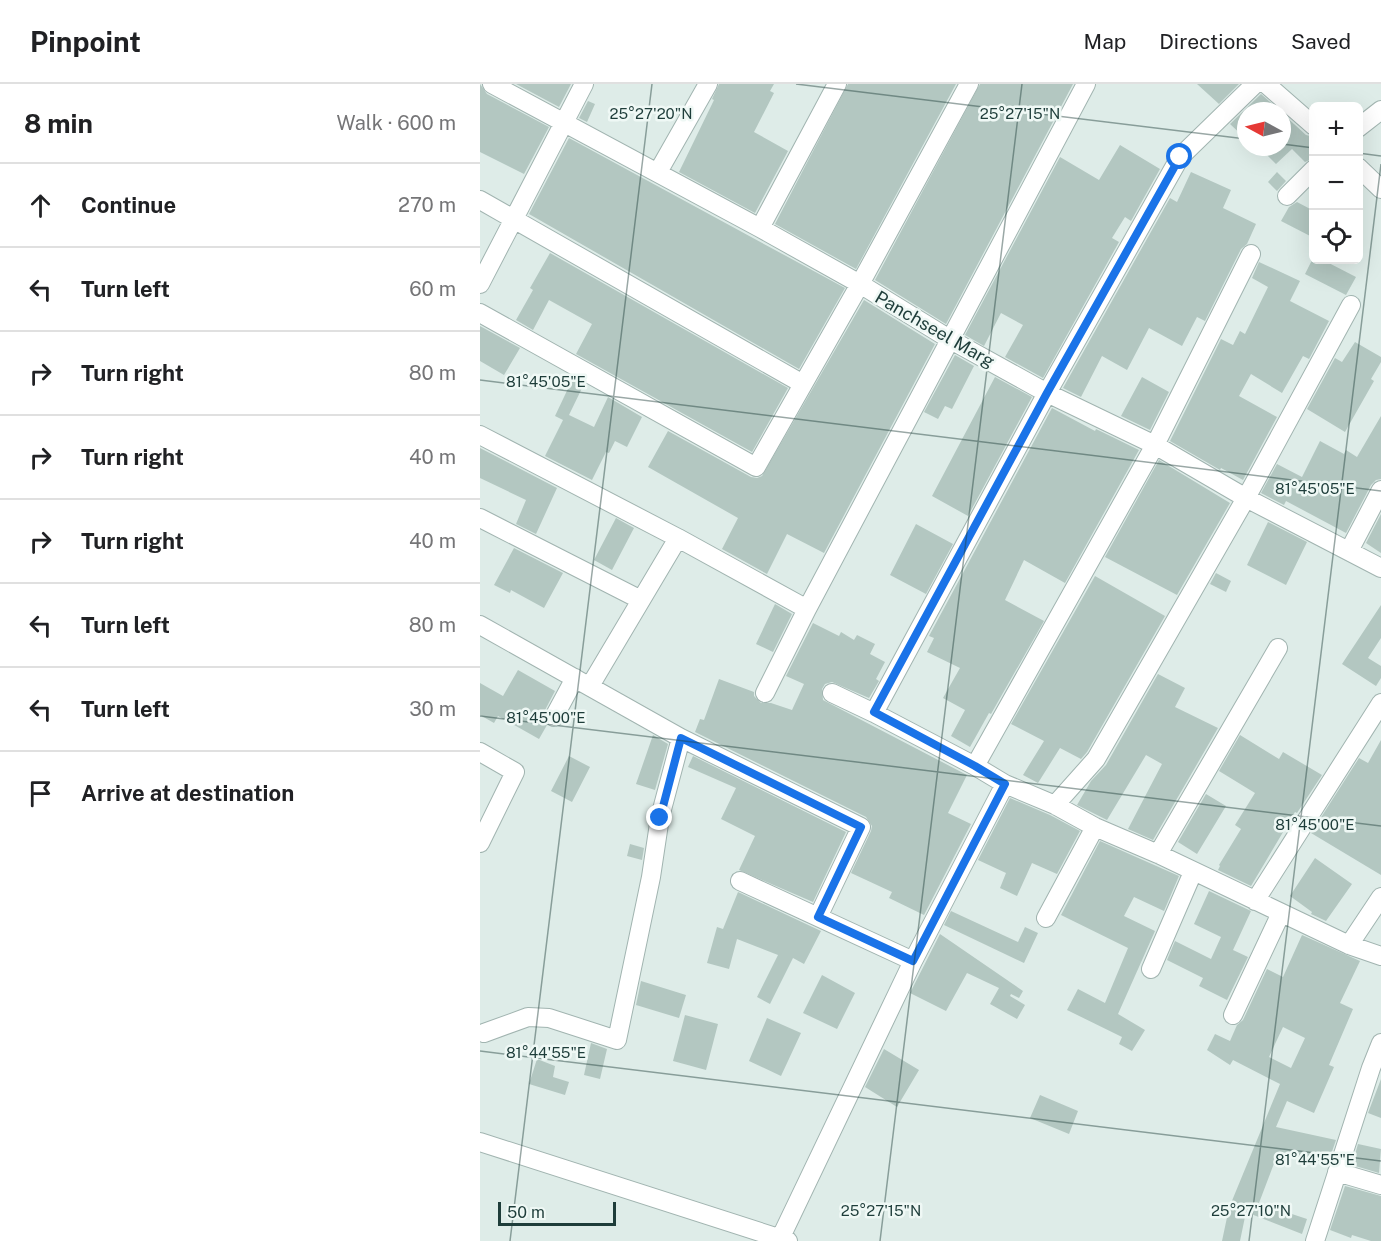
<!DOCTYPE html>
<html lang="en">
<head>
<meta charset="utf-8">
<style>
	body { margin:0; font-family:"Public Sans",sans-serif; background:#f2f2f2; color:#202124 }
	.controls { position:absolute; right:18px; top:18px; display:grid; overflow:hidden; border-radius:9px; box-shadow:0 6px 24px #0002 }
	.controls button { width:54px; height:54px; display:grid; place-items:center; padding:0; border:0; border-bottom:2px solid #e0e0e0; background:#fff; color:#202124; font:30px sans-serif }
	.compass { position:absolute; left:757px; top:18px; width:54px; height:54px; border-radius:50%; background:#fff; box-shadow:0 6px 24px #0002; rotate:277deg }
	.scale { position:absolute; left:18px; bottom:15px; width:118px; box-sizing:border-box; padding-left:6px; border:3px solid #1e3d3a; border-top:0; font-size:16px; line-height:21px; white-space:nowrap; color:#1e3d3a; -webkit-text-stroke:4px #eff8f5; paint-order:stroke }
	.stop { position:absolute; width:18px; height:18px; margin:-14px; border:4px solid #1a73e8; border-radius:50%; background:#fff }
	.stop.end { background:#1a73e8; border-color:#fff; box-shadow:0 2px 6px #0008 }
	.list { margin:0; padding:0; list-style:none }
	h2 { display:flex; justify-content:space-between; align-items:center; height:78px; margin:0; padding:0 24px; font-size:26px }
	h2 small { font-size:20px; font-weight:400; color:#757577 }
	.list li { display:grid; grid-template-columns:39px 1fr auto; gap:18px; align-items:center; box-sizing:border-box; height:84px; padding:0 24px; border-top:2px solid #e0e0e0 }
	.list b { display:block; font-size:22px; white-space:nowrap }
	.list em { font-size:20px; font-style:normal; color:#757577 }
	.icon { flex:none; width:33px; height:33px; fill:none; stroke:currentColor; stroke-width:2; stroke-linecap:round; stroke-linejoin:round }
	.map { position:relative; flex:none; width:901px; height:1157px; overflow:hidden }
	header { display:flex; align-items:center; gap:36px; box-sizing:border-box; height:84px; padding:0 30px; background:#fff; border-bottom:2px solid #e0e0e0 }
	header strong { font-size:28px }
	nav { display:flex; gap:33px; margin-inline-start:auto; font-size:21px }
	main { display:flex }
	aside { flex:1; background:#fff }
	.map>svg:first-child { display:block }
	.building { fill:#b3c7c1; fill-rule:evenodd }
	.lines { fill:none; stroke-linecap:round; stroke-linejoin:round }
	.minor-casing { stroke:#a1b4b0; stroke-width:20 }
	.minor { stroke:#fff; stroke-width:18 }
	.route { stroke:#1a73e8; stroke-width:8 }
	.ticks { fill:none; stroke:#1e3d3a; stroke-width:1.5; stroke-opacity:0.45 }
	.labels { text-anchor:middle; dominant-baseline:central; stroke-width:5; stroke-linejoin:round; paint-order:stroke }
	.street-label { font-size:18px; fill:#1e3d3a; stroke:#eff8f5 }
	.ticks-label { font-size:15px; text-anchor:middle; fill:#1e3d3a; stroke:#eff8f5; stroke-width:5; stroke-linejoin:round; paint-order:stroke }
</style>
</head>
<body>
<header>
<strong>Pinpoint</strong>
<nav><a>Map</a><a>Directions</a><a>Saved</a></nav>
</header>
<main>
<aside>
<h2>8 min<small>Walk · 600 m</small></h2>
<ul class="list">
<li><svg class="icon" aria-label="ahead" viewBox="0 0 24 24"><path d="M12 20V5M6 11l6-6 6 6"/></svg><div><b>Continue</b></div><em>270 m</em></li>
<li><svg class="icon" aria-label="left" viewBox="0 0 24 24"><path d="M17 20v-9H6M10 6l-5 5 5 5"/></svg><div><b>Turn left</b></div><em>60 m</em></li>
<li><svg class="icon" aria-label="right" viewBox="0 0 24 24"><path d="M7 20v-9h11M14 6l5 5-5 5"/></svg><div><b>Turn right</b></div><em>80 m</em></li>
<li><svg class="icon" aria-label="right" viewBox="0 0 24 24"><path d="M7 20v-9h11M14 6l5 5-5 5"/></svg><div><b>Turn right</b></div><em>40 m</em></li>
<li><svg class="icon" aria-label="right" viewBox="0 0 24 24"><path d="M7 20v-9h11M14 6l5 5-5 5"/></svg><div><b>Turn right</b></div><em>40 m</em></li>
<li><svg class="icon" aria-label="left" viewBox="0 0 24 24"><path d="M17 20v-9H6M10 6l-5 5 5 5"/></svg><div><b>Turn left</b></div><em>80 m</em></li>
<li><svg class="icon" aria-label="left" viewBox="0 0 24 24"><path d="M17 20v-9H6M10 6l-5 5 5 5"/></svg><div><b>Turn left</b></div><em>30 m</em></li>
<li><svg class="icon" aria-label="arrive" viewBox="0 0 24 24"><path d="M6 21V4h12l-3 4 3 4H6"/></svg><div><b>Arrive at destination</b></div></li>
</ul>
</aside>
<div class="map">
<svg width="901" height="1157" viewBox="0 0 901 1157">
	<rect width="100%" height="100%" fill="#deece8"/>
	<!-- building -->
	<path class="building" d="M 0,0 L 7,10 L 69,43 L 44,90 L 0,68 Z
		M 36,0 L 91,0 L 79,23 Z
		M 239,0 L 294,0 L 290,7 L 294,9 L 274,48 L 308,67 L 275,129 L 199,88 L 234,16 L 232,15 Z
		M 368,0 L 476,0 L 376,185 L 295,140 Z
		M 500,0 L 593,0 L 466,240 L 395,196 Z
		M 717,0 L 759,0 L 739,20 Z
		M 781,10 L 800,27 L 766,27 L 766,55 L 750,40 Z
		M 108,17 L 115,20 L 107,38 L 99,34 Z
		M 802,29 L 826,51 L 834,53 L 834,74 L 825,78 L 812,65 L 796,80 L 779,63 L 802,63 Z
		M 89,54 L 365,204 L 319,285 L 49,130 Z
		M 640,61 L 680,85 L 651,137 L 645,133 L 632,154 L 639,158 L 563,294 L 525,273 L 543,241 L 521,229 L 504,262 L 485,251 L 580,73 L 619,96 Z
		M 711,88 L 751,106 L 743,124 L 776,140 L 767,160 L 761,165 L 725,237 L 717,233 L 702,262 L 669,244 L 647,286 L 622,272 L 601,313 L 583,304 L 690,114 L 697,118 Z
		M 797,88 L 806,97 L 797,107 L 788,98 Z
		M 817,118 L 834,127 L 834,154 L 801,137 L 809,123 Z
		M 70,169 L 308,304 L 272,368 L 96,270 L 112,240 L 69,216 L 53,246 L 36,236 L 53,206 L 50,204 Z
		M 832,176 L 843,176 L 876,193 L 866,211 L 825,190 Z
		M 779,178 L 820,197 L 810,217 L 849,237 L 829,275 L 823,272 L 802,309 L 771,290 L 759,312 L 797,333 L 763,396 L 741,384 L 740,386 L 690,357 L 741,255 L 753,261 L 760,247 L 765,250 L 788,203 L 772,194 Z
		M 384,216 L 455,260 L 344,469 L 307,450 L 287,490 L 242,465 L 258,434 L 168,383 L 188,347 L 271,393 L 277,394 L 282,392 Z
		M 0,242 L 40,264 L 24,291 L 0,277 Z
		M 875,258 L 901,273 L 901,278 L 891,295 L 894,297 L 865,348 L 827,325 L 855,274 L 862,278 Z
		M 475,271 L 494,282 L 472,325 L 465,322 L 458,335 L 444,328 Z
		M 515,293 L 552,313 L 488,432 L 452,412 Z
		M 662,293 L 689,308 L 670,346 L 641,332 Z
		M 93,294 L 104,300 L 89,331 L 114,343 L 128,313 L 162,333 L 147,363 L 135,357 L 129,369 L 126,368 L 112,396 L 65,372 L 83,336 L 75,332 Z
		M 572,324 L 615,347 L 616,345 L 659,366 L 585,499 L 544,476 L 525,516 L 564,537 L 511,630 L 509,629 L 490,663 L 471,652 L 485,626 L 463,614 L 480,584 L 447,568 L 454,554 L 449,552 Z
		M 901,332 L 901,395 L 896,396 L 891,401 L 866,449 L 806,417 L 804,421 L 781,409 L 797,380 L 822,393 L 840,357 L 864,370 L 866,366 L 877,373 Z
		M 0,364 L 77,404 L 56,450 L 36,440 L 46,416 L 0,394 Z
		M 679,376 L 750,419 L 697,511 L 625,473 Z
		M 901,430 L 901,469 L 886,459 Z
		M 136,434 L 154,444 L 132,486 L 114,476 Z
		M 788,438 L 827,458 L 806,501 L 767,481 Z
		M 436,440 L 473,460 L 446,510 L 410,491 Z
		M 34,464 L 83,489 L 64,524 L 31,506 L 30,509 L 14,501 Z
		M 736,489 L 751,497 L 746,508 L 730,500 Z
		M 615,492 L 685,532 L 607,668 L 601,675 L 580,664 L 558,699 L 543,691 L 564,657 L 531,640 Z
		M 295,520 L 312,530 L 293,568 L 276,560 Z
		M 901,521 L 901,554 L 888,574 L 901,582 L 901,594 L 896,602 L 862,580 Z
		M 333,539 L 359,552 L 361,548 L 374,556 L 377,551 L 395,560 L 390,570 L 405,578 L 396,595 L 399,597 L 389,614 L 352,598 L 345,600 L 342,605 L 343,616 L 487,691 L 468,729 L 491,740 L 444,831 L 409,814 L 412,808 L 371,789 L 391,747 L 392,742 L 386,733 L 215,648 L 220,635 L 224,636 L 239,595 L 274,608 L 274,612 L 281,619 L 291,619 L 312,626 L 324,600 L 306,592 Z
		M 38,586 L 75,607 L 64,628 L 63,634 L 67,641 L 59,655 L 18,632 L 14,639 L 0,631 L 0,599 L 23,612 Z
		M 678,590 L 705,604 L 695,623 L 738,644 L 673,756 L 648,745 L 682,680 L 666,671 L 627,736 L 597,721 L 611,697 L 626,681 Z
		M 173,651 L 188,660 L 175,706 L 156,700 Z
		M 760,651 L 799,675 L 803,668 L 842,691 L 817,729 L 815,728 L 771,802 L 738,786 L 740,782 L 739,781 L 761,745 L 755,741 L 775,709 L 739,687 Z
		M 901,656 L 901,791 L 831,749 L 879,674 L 888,679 Z
		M 89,672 L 110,683 L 92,718 L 71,707 Z
		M 213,672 L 366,748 L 333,818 L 259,786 L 275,752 L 241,735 L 256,704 L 208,683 Z
		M 726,710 L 746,722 L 717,770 L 698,758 Z
		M 530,714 L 570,731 L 600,747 L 577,790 L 552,779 L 537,812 L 520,804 L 526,789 L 498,776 Z
		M 620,757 L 699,792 L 684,827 L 654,813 L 644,832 L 675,847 L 638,930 L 665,946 L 652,967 L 639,960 L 642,953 L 587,926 L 598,905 L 625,919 L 648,864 L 581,831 Z
		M 150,760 L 164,764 L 162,776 L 147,772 Z
		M 835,774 L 872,800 L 846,837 L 831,830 L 832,828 L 810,812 Z
		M 729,807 L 771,827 L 753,866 L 768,873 L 747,916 L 719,902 L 723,894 L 687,876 L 695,857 L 731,875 L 741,853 L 714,840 Z
		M 258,808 L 341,847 L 324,880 L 313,874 L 290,920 L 277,913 L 298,871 L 257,855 L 249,885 L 227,879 L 237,843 L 243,845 Z
		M 471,827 L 538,858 L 545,843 L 558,849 L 544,879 L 464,841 Z
		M 460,850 L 543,907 L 539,914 L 531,910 L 530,912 L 545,921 L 537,935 L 510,920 L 519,904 L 487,889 L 466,927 L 430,909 Z
		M 822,851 L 880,877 L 860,919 L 873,925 L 849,981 L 854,983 L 834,1029 L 807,1017 L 796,1043 L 856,1056 L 848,1079 L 798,1069 L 779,1119 L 827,1135 L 822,1150 L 766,1128 L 760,1157 L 742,1157 L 749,1124 L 800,1000 L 753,976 L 750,981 L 727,966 L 735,950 L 750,957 L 757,941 L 763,936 L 787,885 L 803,893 ZM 803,943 L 825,954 L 811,984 L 789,973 Z
		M 342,891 L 375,909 L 357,945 L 323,929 Z
		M 161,897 L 206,911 L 199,934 L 156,921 Z
		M 205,931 L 238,940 L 226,986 L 193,977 Z
		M 287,934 L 321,949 L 301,992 L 269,977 Z
		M 111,959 L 127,965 L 120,995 L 104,991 Z
		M 404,965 L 439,986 L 417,1023 L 385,1003 Z
		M 57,975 L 75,982 L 73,993 L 89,998 L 85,1011 L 49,1000 Z
		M 901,995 L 901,1034 L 888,1029 Z
		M 560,1011 L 598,1027 L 589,1050 L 550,1034 Z
		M 878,1060 L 901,1065 L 899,1089 L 872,1081 Z
		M 865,1102 L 901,1112 L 901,1157 L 891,1157 L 872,1151 L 871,1154 L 850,1146 Z"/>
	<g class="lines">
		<defs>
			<path id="minor" d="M 12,0 L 280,144 L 380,200 L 471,256 L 567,309 L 675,361 L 766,414 L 901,484
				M 775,0 L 700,73 L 567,309 L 394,629 L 495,682 L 525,700 L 575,721 L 615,743 L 678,770 L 869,861 L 901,872
				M 786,0 L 834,42
				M 878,44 L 901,26
				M 878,83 L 901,105
				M 178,88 L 228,0
				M 807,112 L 834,85
				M 0,116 L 323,300
				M 280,144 L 357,0
				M 0,200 L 104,0
				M 0,229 L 276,383 L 380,200 L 489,0
				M 0,351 L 198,454
				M 0,434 L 161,516
				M 869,467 L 901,406
				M 0,541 L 201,654 L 381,743 L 338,833
				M 110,602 L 198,454 L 327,525
				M 285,609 L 327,525 L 606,0
				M 352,609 L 394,629
				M 74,633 L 95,594
				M 0,668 L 35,688 L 0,759
				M 495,682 L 675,361 L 771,170
				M 575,721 L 616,675 L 766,414 L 871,221
				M 678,770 L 798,564
				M 260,797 L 433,877
				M 775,817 L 901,619
				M 566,834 L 615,743
				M 869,861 L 901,813
				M 671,885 L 713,788
				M 753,931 L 801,829
				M 4,949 L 48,933 L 69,934 L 137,956 L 171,793 L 180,733 L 201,654
				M 0,1058 L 308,1157
				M 857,1088 L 901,1101
				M 300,1155 L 433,877 L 525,700
				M 835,1157 L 891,984 L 901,959"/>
		</defs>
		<!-- minor casing -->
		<use href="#minor" class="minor-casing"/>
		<!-- minor -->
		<use href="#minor" class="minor"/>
	</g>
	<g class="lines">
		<!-- route -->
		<path class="route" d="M 180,734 L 201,654 L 381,743 L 338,833 L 433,877 L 525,700 L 495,682 L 394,628 L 567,309 L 700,73"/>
	</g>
	<!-- ticks -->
	<path class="ticks" d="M 316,0 L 766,55M 802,60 L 834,64M 878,69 L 901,72M 0,296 L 901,407M 0,632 L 901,742M 0,967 L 901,1077M 30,1157 L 172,0M 400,1157 L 542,0M 769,1157 L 901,80"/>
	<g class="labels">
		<!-- street labels -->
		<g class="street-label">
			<text transform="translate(455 245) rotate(30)">Panchseel Marg</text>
		</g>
	</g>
	<g class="ticks-label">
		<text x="171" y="35">25°27'20"N</text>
		<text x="540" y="35">25°27'15"N</text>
		<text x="66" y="303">81°45'05"E</text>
		<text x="835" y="410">81°45'05"E</text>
		<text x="66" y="639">81°45'00"E</text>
		<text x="835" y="746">81°45'00"E</text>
		<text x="66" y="974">81°44'55"E</text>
		<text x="835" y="1081">81°44'55"E</text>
		<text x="401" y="1132">25°27'15"N</text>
		<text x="771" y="1132">25°27'10"N</text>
	</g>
</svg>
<div class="controls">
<button>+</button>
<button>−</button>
<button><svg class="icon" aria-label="locate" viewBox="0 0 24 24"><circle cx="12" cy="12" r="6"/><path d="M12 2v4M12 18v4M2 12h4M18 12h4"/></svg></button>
</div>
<svg class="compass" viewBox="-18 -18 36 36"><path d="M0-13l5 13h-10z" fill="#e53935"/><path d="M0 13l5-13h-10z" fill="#757577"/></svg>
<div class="scale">50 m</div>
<div class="stop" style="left:700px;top:73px"></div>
<div class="stop end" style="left:180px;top:734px"></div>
</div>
</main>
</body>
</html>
